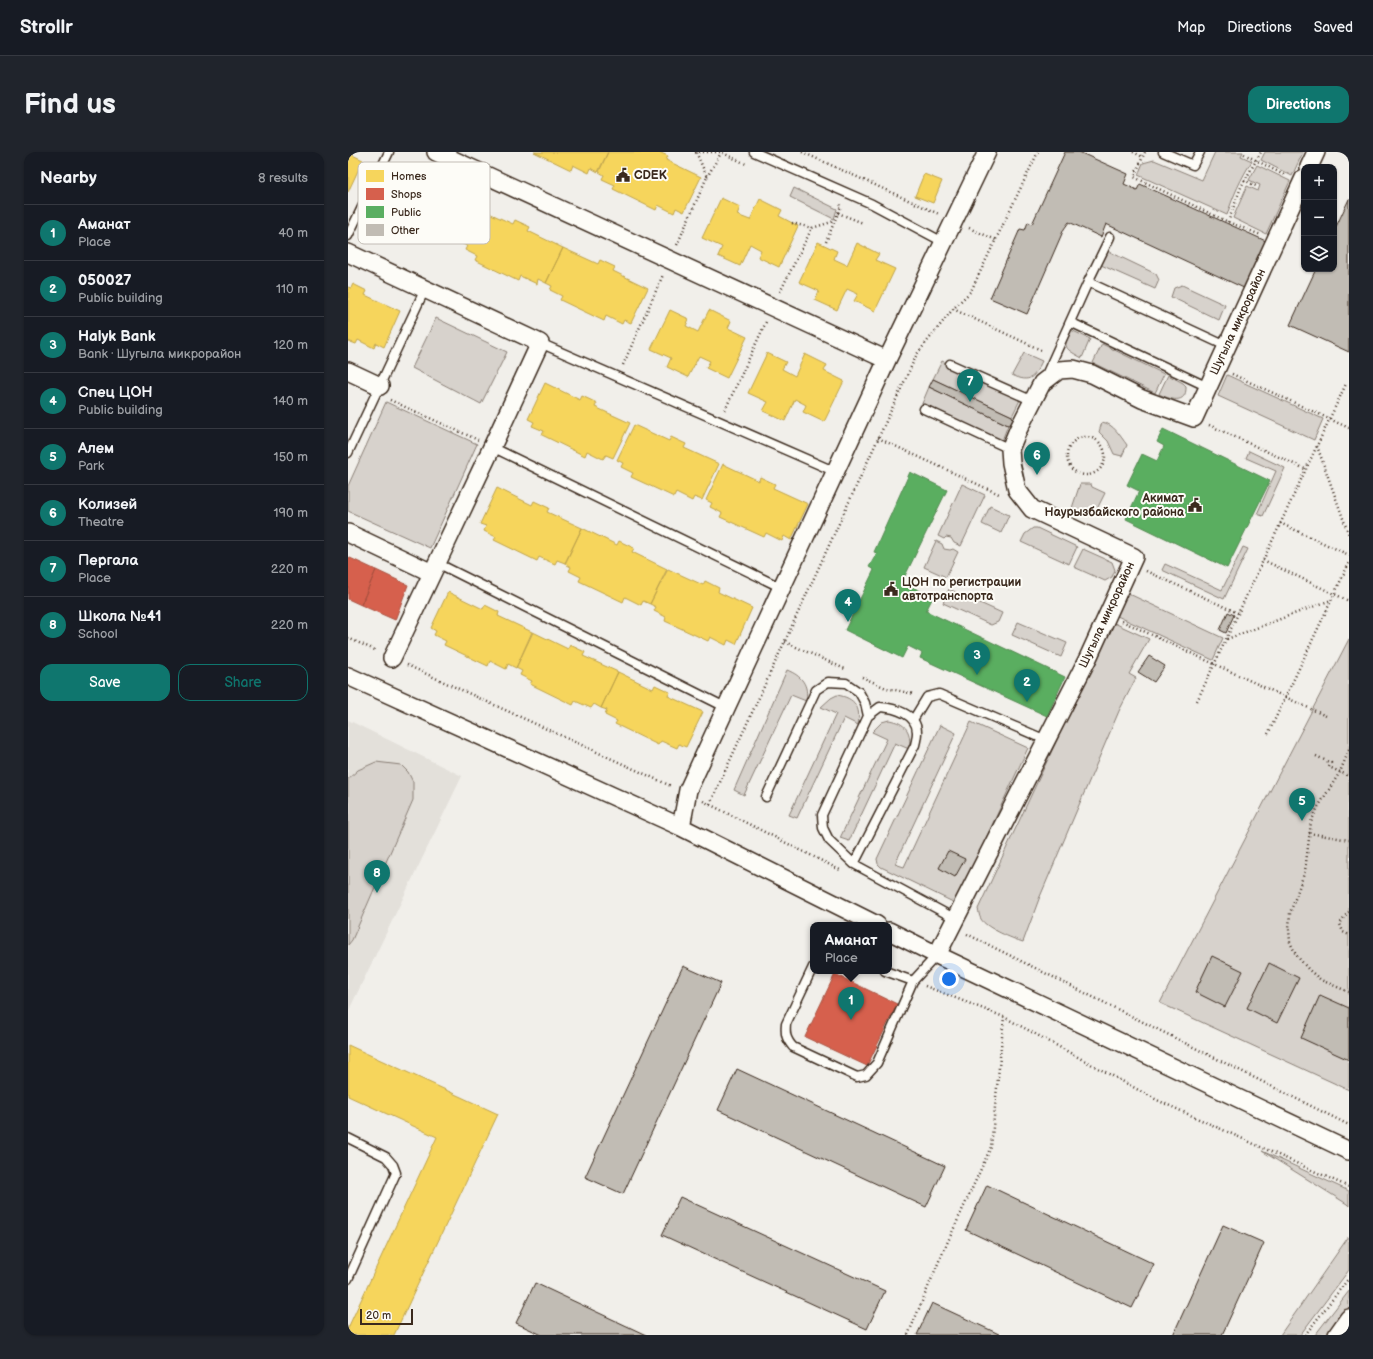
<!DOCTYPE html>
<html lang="en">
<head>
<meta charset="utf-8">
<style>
	body { margin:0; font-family:"Balsamiq Sans",sans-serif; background:#20242c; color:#f1f3f6 }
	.controls { position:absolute; right:12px; top:12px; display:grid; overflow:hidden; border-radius:8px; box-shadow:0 1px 3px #0004 }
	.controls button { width:36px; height:36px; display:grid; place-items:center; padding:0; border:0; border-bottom:1px solid #363941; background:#171b24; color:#f1f3f6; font:20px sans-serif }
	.scale { position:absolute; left:12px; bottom:10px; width:53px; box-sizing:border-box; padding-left:4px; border:2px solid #3b2a1e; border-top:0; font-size:11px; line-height:14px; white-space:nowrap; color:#3b2a1e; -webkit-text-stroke:3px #fdfcf7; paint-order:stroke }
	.you { position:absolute; left:601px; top:827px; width:14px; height:14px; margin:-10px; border:3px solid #fff; border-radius:50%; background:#1a73e8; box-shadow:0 0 0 6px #1a73e833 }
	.badge { display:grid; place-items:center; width:26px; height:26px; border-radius:50%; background:#0f766e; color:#fff; font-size:13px; font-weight:700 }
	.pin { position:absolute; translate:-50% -33px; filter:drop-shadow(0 1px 2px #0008) }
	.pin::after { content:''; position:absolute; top:21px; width:14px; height:12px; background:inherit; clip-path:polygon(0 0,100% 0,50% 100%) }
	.popup { position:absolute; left:462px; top:770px; width:82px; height:52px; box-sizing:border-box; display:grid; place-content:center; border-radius:8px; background:#171b24; filter:drop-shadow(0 1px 3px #0005); font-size:13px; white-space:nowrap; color:#9ea1a6 }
	.popup b { font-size:15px; color:#f1f3f6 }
	.popup::after { content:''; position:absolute; left:50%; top:100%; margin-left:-8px; border:8px solid transparent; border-top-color:#171b24 }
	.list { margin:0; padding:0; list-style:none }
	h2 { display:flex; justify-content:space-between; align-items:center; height:52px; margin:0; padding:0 16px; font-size:17px }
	h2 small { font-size:13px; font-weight:400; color:#9ea1a6 }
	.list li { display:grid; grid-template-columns:26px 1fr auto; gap:12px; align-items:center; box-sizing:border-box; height:56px; padding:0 16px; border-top:1px solid #363941 }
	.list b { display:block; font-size:15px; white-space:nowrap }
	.list p { margin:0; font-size:13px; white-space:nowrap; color:#9ea1a6 }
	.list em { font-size:13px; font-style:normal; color:#9ea1a6 }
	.actions { display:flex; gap:8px; padding:12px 16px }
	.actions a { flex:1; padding:9px 0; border:1px solid #0f766e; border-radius:12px; text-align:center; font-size:14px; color:#0f766e }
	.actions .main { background:#0f766e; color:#fff }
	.icon { flex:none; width:22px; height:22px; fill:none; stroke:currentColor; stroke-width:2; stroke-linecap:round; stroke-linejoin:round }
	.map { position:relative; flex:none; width:1001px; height:1183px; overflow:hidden; border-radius:12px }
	header { display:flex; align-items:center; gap:24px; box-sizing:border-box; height:56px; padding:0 20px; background:#171b24; border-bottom:1px solid #363941 }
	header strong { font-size:19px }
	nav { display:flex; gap:22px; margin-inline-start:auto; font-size:14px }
	.intro { display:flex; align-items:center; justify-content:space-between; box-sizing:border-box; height:96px; padding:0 24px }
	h1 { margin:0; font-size:28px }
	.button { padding:10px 18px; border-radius:12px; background:#0f766e; color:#fff; font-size:14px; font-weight:700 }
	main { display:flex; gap:24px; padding:0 24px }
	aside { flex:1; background:#171b24; border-radius:12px; box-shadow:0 1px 3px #0004 }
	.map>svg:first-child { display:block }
	.built { fill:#e3e0da }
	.green { fill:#d7d2cc; stroke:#897e75 }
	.homes { fill:#f6d55c; stroke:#bea249 }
	.shops { fill:#d6604d; stroke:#a8503f }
	.public { fill:#5aae61; stroke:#51864d }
	.building { fill:#c1bcb4; stroke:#3b2a1e }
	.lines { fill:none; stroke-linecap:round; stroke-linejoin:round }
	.service-casing { stroke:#3b2a1e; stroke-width:11 }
	.minor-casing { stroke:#3b2a1e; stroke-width:20 }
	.path { stroke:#3b2a1e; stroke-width:2.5; stroke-dasharray:1 3; stroke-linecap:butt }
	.service { stroke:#fdfcf7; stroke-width:8 }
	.minor { stroke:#fdfcf7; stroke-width:17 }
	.labels { text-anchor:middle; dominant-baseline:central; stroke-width:4; stroke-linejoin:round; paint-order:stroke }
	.poi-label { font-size:12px; font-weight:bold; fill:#3b2a1e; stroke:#fdfcf7; text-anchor:start }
	.street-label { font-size:12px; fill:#3b2a1e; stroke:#fdfcf7 }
	.key { fill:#fdfcf7; stroke:#c3bdb6; stroke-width:1 }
	.key-label { font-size:11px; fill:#3b2a1e }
</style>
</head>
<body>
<header>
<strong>Strollr</strong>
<nav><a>Map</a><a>Directions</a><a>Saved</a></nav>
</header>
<div class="intro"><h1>Find us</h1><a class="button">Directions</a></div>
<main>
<aside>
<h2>Nearby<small>8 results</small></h2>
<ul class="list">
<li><span class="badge">1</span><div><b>Аманат</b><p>Place</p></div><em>40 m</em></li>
<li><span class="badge">2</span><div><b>050027</b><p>Public building</p></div><em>110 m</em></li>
<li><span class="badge">3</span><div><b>Halyk Bank</b><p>Bank · Шугыла микрорайон</p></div><em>120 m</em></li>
<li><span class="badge">4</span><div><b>Спец ЦОН</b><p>Public building</p></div><em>140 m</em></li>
<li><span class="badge">5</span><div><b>Алем</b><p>Park</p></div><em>150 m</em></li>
<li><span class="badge">6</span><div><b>Колизей</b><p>Theatre</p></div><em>190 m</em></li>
<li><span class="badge">7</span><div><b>Пергала</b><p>Place</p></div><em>220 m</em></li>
<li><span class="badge">8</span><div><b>Школа №41</b><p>School</p></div><em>220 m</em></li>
</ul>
<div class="actions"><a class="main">Save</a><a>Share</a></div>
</aside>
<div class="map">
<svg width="1001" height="1183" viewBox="0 0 1001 1183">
	<rect width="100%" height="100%" fill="#f1efea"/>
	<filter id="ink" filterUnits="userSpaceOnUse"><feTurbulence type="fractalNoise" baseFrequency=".025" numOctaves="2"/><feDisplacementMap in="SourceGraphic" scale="8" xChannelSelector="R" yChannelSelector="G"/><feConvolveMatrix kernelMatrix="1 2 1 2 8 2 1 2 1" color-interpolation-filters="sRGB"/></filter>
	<g filter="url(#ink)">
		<!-- built -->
		<path class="built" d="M 0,568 L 114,624 L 1,858 L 0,858 Z"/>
		<!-- green -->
		<path class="green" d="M 867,0 L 895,0 L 893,4 L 904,9 C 893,26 885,44 879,63 L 790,23 L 795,11 L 806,8 L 854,28 Z
			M 917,0 L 955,0 L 944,24 L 913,8 Z
			M 909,13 L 942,29 L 918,82 L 885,66 L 899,34 L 910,39 L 912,33 L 901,28 Z
			M 446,36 L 489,57 L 486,67 L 442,45 Z
			M 760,99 L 808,122 L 811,128 L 807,137 L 753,113 Z
			M 834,133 L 877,153 L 871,168 L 823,145 L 826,136 Z
			M 88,166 L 159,200 L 133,252 L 64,216 Z
			M 723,178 L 742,187 L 734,206 C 718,197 713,196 723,178 Z
			M 754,192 L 816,222 L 807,241 L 745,211 Z
			M 676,201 L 694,209 C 686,225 683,232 664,223 Z
			M 594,209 L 673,246 L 664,264 L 585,227 Z
			M 820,223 L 835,231 L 838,234 C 839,254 821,247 811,242 Z
			M 879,223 L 975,267 L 966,288 L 870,244 Z
			M 581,235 L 660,273 L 653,291 L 573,254 Z
			M 38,250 L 129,292 L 82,396 L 0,359 L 0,334 Z
			M 754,270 C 766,272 772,284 779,293 L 774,304 L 766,302 L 760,289 L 751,280 Z
			M 901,299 L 937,316 L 915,364 L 909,362 L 928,319 L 898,306 Z
			M 614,332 L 637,343 L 613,394 L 606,391 L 603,386 L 598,385 L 596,387 L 590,384 Z
			M 732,332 L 743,332 L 744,335 L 757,341 L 747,361 L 742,362 L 723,359 Z
			M 642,354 L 661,363 L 653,381 L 634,372 Z
			M 685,376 L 689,376 L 729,395 L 721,412 L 673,390 L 677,382 Z
			M 588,389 L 594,392 L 596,397 L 602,398 L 605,397 L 610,400 L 598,425 L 576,415 Z
			M 895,395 L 900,397 L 876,447 L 814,418 L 817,412 L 874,438 Z
			M 735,397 L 764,410 L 767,418 L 764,425 L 757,429 L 726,415 Z
			M 601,437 L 654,461 L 650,470 L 643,473 L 595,451 Z
			M 777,440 L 875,486 L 865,508 L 767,463 Z
			M 670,470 L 719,491 L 713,505 L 664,483 Z
			M 764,470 L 801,487 L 781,522 L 788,526 L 771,559 L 691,747 L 675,790 C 665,787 638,776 633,767 C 631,764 631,760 630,757 Z
			M 1001,487 L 1001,938 L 812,851 Z
			M 439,518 C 454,524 461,533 458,549 L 443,543 L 396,643 L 386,638 Z
			M 489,543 C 507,546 513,555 510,573 L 496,566 L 449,666 L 441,663 L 488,562 L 473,555 L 483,546 Z
			M 541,568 C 558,571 564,580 561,597 L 547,591 L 501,689 L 492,686 L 539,587 L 524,580 L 534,570 Z
			M 623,570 L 680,596 L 611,744 L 605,750 L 533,715 L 530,712 L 529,707 L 592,573 L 608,581 L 547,712 L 556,715 Z
			M 28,610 L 53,613 L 60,620 L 65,630 L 65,648 L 4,788 L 0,793 L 0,627 L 10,618 Z
			M 914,999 L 1001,1039 L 1001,1054 L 999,1052 Z
			M 1001,1084 L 1001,1118 L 952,1183 L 932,1183 Z
			M 1001,1139 L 1001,1157 L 981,1183 L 967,1183 Z"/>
		<!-- homes -->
		<path class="homes" d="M 186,0 L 260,0 L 250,20 L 243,16 L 241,21 L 225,13 L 223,18 Z
			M 260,0 L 300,0 L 303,1 L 303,0 L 311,0 L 320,4 L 318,8 L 353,25 L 336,60 L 328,56 L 326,61 L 310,53 L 308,58 L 265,37 L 267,33 L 254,27 L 256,23 L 251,20 Z
			M 0,1 L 15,8 L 0,40 Z
			M 45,16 L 80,33 L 82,29 L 96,36 L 95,40 L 130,56 L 113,91 L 105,88 L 103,92 L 87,85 L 85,89 L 41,68 L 43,65 L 31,59 L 33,54 L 28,52 Z
			M 576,22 L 594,29 L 585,51 L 567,44 Z
			M 373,46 L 392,55 L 389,63 L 402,68 L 412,47 L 434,58 L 431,64 L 450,74 L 431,115 L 410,105 L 413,98 L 402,92 L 392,114 L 370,104 L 374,95 L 354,86 Z
			M 130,56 L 165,72 L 167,68 L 182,75 L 180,79 L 215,96 L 198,131 L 190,127 L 189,132 L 172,124 L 170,129 L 127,108 L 129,104 L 117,98 L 119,94 L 113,91 Z
			M 470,90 L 489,99 L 486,107 L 499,113 L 509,91 L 531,102 L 527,108 L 547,117 L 527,159 L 506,149 L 510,142 L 499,137 L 489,158 L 467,148 L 471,139 L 451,130 Z
			M 215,96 L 250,112 L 252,108 L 267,115 L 265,119 L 300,136 L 283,171 L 276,168 L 274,172 L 258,164 L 256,169 L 212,148 L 214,144 L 202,138 L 204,134 L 198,131 Z
			M 5,132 L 19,139 L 17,143 L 52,159 L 36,195 L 28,191 L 26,196 L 10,188 L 8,192 L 0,189 L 0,135 L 3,136 Z
			M 322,158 L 341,167 L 338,174 L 350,180 L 361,158 L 383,169 L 380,176 L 399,185 L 379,226 L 358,216 L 362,209 L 351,204 L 340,225 L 319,215 L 323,206 L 303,197 Z
			M 419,201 L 438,210 L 434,217 L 447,224 L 457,202 L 479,213 L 476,219 L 496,229 L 476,270 L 455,260 L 458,253 L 447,247 L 437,269 L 415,259 L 420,250 L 400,241 Z
			M 197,231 L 232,248 L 234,244 L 249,251 L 247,255 L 282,271 L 265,306 L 258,303 L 255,307 L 239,299 L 237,304 L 194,283 L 196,279 L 184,274 L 186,270 L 180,267 Z
			M 286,273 L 321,289 L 323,285 L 338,292 L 336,296 L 371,312 L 354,348 L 346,345 L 344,349 L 328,341 L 326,345 L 283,325 L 285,321 L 273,315 L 275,311 L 269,308 Z
			M 375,312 L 411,329 L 412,325 L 427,332 L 425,336 L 460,352 L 443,388 L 436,384 L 434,389 L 418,381 L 416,385 L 372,365 L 374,361 L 362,355 L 364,351 L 358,348 Z
			M 149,336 L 184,353 L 186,349 L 201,356 L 199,360 L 234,376 L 217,411 L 209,408 L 207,412 L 191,405 L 189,409 L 146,388 L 148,385 L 136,379 L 138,374 L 132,372 Z
			M 234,376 L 269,393 L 271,389 L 286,396 L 284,400 L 319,417 L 302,452 L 295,449 L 293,453 L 277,445 L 275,450 L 231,429 L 233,425 L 221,419 L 223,415 L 217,412 Z
			M 320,417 L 355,433 L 357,429 L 371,436 L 370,440 L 404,456 L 388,492 L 380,488 L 378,493 L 362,485 L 360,489 L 317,469 L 318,465 L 306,459 L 308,455 L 302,452 Z
			M 100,440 L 135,457 L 137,453 L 151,460 L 150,464 L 184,480 L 168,516 L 160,512 L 158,517 L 142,509 L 140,514 L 96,493 L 98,489 L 86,483 L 88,479 L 83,476 Z
			M 185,480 L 220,497 L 222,493 L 237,500 L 235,504 L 270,520 L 253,556 L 246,552 L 243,556 L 227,549 L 225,553 L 182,532 L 184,529 L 172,523 L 174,519 L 168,516 Z
			M 270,520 L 305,537 L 307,533 L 322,540 L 320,544 L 355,560 L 338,595 L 331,592 L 329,596 L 313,589 L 310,593 L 267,572 L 269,569 L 257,563 L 259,558 L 253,556 Z
			M 0,893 L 150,962 L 46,1183 L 0,1183 L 0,1176 L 89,985 L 0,944 Z"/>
		<!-- shops -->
		<path class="shops" d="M 0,405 L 28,418 L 13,453 L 0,447 Z
			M 28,418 L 60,433 L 47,468 L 13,453 Z
			M 487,822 L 549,852 L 519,914 L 457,885 Z"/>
		<!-- public -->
		<path class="public" d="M 815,277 L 922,329 L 879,416 L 778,367 L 791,339 L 779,333 L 794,302 L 809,309 L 816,294 L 809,290 Z
			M 562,320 L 599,338 L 554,430 L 585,445 L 578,459 L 717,525 L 699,564 L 572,506 L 574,501 L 560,494 L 554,506 L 497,478 L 526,418 L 521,415 L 529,401 L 526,400 Z"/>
		<!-- building -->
		<path class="building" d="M 717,0 L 731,0 L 780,22 L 776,32 L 789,38 L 792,32 L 920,90 L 898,137 L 758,72 L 753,85 L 721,70 L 716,77 L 679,162 L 642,146 L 672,77 L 677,78 L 680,70 L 684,72 Z
			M 1001,47 L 1001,200 L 942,173 L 968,117 L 986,117 L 986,79 Z
			M 585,227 L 664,264 L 666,269 L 664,272 L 660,273 L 581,235 Z
			M 880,460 L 886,463 L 878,481 L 872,478 Z
			M 801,504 L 817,514 L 806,530 L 790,520 Z
			M 600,699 L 617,707 L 607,725 L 591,716 Z
			M 864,804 L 895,819 L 877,855 L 847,840 Z
			M 921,811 L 951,826 L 929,871 L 899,856 Z
			M 335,814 L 373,831 L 275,1042 L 237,1025 Z
			M 972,843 L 1001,856 L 1001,908 L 953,886 Z
			M 389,917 L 597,1014 L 578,1055 L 370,958 Z
			M 639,1033 L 806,1112 L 784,1156 L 618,1078 Z
			M 332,1045 L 537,1139 L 519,1177 L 314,1083 Z
			M 875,1073 L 916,1091 L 874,1183 L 825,1183 Z
			M 187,1131 L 298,1183 L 194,1183 L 168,1171 Z
			M 584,1151 L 653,1183 L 569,1183 Z"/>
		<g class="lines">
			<defs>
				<path id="service" d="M 406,0 L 524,52 L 595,90
					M 815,0 L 845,13 L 852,0
					M 0,84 L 41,0
					M 740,130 L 762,85
					M 722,170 L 860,235
					M 192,191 L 488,320
					M 602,212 L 685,249
					M 698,223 L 740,130 L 878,194
					M 576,257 L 662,297
					M 144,295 L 434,436
					M 0,301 L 77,137
					M 89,411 L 379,556
					M 565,568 L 579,545 L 591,542 L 698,588
					M 418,645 L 468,538 L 480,530 L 498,531 L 511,540 L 517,551 L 520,564 L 474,663 L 475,676 L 481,688 L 506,712 L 608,767
					M 506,712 L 567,593 C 568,589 569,585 569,580 C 569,562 547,556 532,555 L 520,564
					M 465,815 L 438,872 C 437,882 438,887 445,895 L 509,925 L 518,923 L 529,911 L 565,829 L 589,803
					M 537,819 L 565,829
					M 0,986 L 38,1005 L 45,1013 L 48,1021 L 0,1127"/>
				<path id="minor" d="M 88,0 L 539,208
					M 961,15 L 968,0
					M 0,101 L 192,191 L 144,295 L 44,506
					M 0,219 L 32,234
					M 0,381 L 84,421
					M 0,524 L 333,675 L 529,773
					M 333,675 L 340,638 L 539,208 L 639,0
					M 541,779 L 589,803 L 1001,999
					M 589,803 L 740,506 L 786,405 L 684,357 L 669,338 L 663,311 L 662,297 L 670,278 L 694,231 L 711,218 L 725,217 L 744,222 L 794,247 L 846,266 L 956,26
					M 989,1183 L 1001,1166"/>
			</defs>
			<!-- service casing -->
			<use href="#service" class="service-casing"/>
			<!-- minor casing -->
			<use href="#minor" class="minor-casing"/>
			<!-- path -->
			<path class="path" d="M 347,0 L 373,0 L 400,13
				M 454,0 L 591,62
				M 785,0 L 795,5
				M 797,0 L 786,25 L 880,70 L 913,83
				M 896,2 L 938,24
				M 359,25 L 373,1
				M 896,28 L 910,35
				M 490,61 L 515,71
				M 880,70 L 893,35 L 913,0
				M 444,71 L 464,76
				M 621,76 L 648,88
				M 478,90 L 493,54 L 492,53
				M 329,93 L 359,25 L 348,0
				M 432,140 L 464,76 L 487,69
				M 605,157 L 695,199
				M 275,213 L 315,123
				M 884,222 L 1001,276
				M 42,248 L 130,288
				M 377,258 L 418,170
				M 861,273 L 957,317
				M719 304a19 19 0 1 1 38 0a19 19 0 1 1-38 0Z
				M 530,286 L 653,343
				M 969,294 L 1001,383
				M 932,371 L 1001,403
				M 915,408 L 1001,449
				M 798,419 L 890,461
				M 774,469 L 978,564
				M 0,486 L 29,499
				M 879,487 L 983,448
				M 437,490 L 497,517
				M 59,513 L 323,634
				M 514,525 L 538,536 L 566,542
				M 849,549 L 998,232
				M 920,582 L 1001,411
				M 1001,598 L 992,620 L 970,655 L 963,670 L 957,719 L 942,761 L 941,777 L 942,790 L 948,803 L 961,818 L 973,828 L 1001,840
				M 968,604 L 983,611 L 981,615 L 1001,624
				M 355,649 L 492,718
				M 362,652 L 569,202 L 605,157 L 623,139 L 690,0
				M 961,681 L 1001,688
				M 1001,760 L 996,765 L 992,772 L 995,780 L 1001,783
				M 619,782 L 1001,973
				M 577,834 L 656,865 L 809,948 L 1001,1035
				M 560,1183 L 591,1109 L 643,995 L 656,865
				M 957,1183 L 1001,1126"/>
			<!-- service -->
			<use href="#service" class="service"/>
			<!-- minor -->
			<use href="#minor" class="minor"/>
		</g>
	</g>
	<!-- icons -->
	<defs>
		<symbol id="civic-bare" viewBox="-9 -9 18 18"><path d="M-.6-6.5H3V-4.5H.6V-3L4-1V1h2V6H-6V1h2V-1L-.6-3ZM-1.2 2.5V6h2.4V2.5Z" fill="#3b2a1e" stroke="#fdfcf7" stroke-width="2.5" paint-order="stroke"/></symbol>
	</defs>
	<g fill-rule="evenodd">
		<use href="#civic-bare" x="265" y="13" width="20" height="20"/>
		<use href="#civic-bare" x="837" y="343" width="20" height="20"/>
		<use href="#civic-bare" x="533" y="427" width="20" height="20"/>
	</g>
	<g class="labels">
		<!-- poi labels -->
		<g class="poi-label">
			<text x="286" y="23">CDEK</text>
			<text x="836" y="346" text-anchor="end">Акимат<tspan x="836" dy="14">Наурызбайского района</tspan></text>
			<text x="554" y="430">ЦОН по регистрации<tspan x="554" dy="14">автотранспорта</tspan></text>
		</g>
		<!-- street labels -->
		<g class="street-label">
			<text transform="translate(890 170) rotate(-65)">Шугыла микрорайон</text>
			<text transform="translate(759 463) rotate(-65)">Шугыла микрорайон</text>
		</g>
	</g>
	<!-- legend -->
	<rect x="10" y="10" width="132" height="82" rx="6" class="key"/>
	<rect x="18" y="18" width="18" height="12" fill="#f6d55c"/>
	<rect x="18" y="36" width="18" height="12" fill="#d6604d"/>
	<rect x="18" y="54" width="18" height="12" fill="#5aae61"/>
	<rect x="18" y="72" width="18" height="12" fill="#c1bcb4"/>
	<g class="key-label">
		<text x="43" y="28">Homes</text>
		<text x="43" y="46">Shops</text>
		<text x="43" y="64">Public</text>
		<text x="43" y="82">Other</text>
	</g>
</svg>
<div class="controls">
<button>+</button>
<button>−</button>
<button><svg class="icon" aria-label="layers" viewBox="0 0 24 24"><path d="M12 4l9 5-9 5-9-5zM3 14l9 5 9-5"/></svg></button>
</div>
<div class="scale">20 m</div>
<div class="you"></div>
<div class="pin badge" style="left:503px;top:868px">1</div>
<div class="popup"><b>Аманат</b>Place</div>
<div class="pin badge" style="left:679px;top:550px">2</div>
<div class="pin badge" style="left:629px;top:523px">3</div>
<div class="pin badge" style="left:500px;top:470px">4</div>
<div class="pin badge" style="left:954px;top:669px">5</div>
<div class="pin badge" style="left:689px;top:323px">6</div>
<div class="pin badge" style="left:622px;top:250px">7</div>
<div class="pin badge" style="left:29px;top:741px">8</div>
</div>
</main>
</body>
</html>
